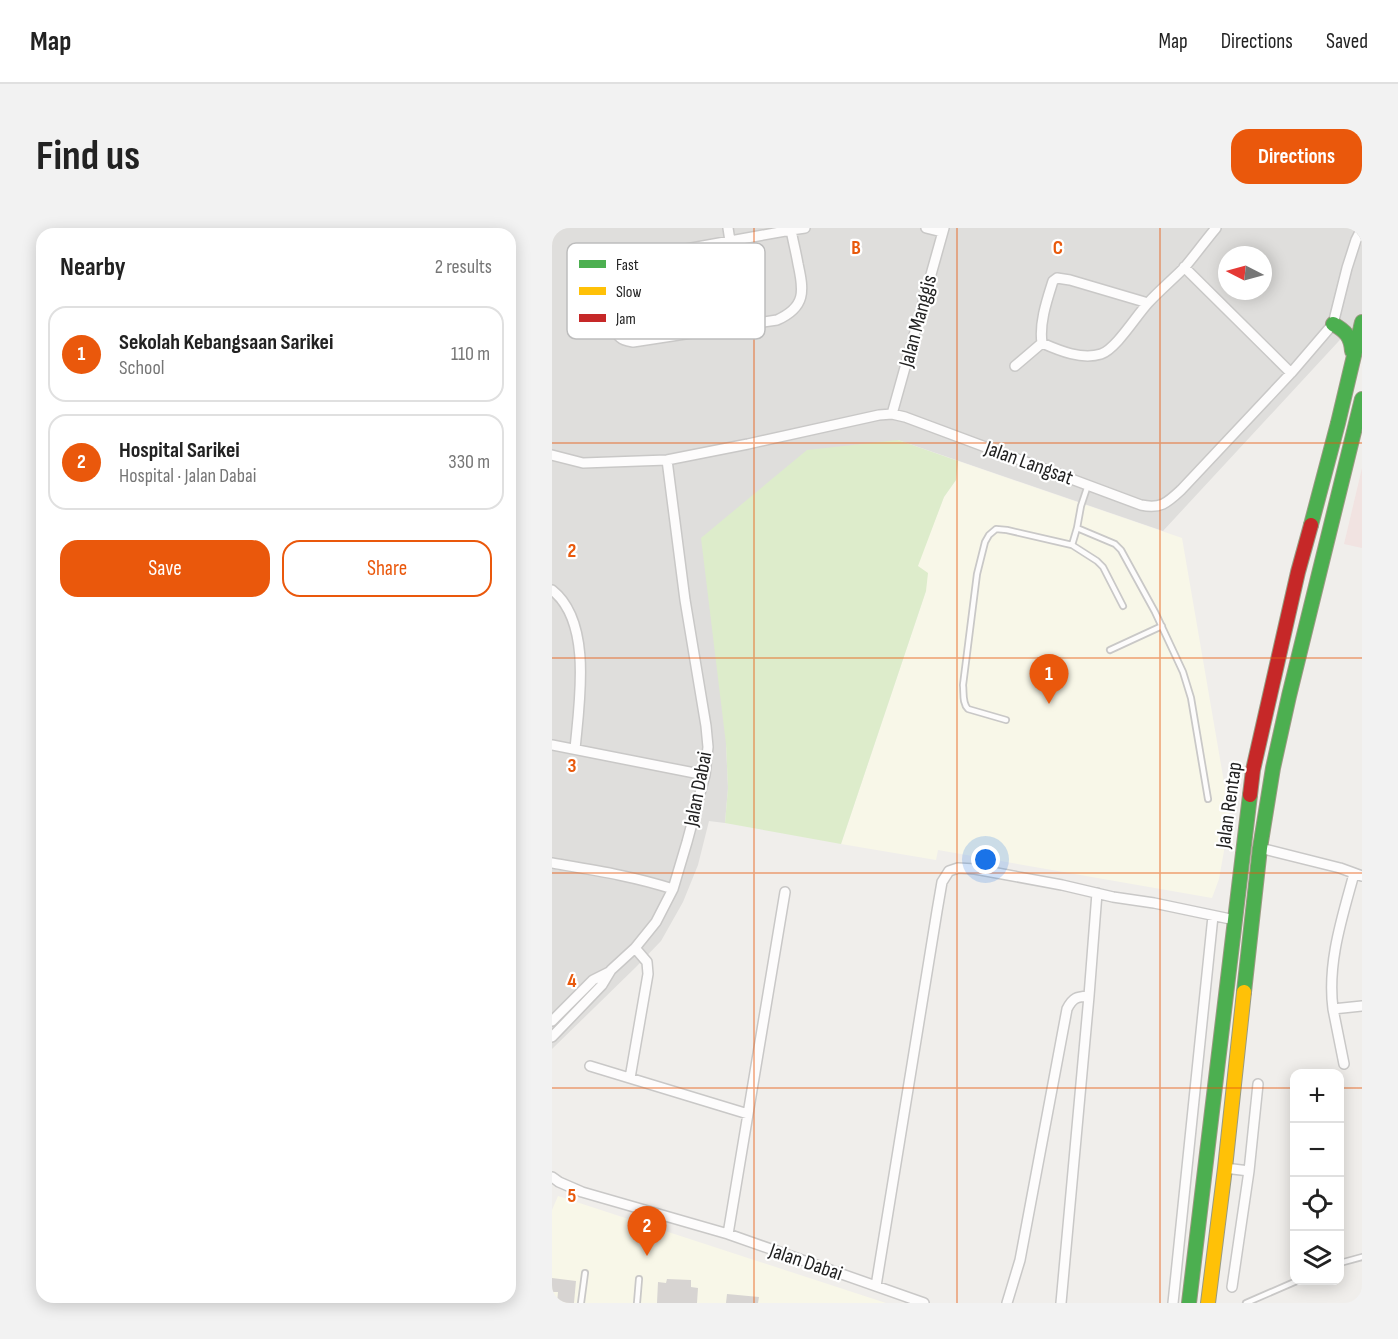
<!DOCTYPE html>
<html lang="en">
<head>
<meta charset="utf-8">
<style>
	body { margin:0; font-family:"Sofia Sans Condensed",sans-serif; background:#f2f2f2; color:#222 }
	.controls { position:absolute; right:18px; bottom:18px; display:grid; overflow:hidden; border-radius:12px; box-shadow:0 3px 15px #0003 }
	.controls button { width:54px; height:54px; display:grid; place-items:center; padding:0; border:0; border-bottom:2px solid #e0e0e0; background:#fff; color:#222; font:30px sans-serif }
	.compass { position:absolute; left:666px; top:18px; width:54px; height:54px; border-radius:50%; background:#fff; box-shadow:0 3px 15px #0003; rotate:276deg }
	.you { position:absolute; left:434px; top:632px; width:21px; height:21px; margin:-15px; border:4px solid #fff; border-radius:50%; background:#1a73e8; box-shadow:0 0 0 9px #1a73e833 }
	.badge { display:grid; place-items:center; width:39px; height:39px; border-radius:50%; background:#ea580c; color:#fff; font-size:20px; font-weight:700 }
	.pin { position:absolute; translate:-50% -50px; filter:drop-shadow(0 2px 3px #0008) }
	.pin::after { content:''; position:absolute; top:32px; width:21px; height:18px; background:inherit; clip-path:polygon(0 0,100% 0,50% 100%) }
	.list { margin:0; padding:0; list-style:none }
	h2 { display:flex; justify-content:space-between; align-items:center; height:78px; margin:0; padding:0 24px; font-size:26px }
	h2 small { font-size:20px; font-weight:400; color:#767676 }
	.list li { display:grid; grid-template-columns:39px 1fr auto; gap:18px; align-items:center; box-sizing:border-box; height:96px; margin:0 12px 12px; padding:0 12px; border:2px solid #e0e0e0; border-radius:18px }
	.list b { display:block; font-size:22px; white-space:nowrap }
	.list p { margin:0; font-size:20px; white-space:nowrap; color:#767676 }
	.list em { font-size:20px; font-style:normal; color:#767676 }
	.actions { display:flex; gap:12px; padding:18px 24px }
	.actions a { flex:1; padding:14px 0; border:2px solid #ea580c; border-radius:18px; text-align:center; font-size:21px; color:#ea580c }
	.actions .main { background:#ea580c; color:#fff }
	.icon { flex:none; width:33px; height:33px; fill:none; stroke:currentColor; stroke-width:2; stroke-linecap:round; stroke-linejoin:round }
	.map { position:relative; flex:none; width:810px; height:1075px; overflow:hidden; border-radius:18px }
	header { display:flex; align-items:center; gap:36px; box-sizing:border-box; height:84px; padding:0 30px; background:#fff; border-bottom:2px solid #e0e0e0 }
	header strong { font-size:28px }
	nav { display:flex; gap:33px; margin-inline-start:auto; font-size:21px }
	.intro { display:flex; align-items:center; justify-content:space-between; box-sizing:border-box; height:144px; padding:0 36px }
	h1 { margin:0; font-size:42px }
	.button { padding:15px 27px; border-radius:18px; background:#ea580c; color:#fff; font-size:21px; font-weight:700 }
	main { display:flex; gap:36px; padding:0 36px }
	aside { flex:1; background:#fff; border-radius:18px; box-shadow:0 3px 15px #0003 }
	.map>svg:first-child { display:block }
	.residential { fill:#dfdedc; fill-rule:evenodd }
	.commercial { fill:#f1e3e1 }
	.education { fill:#f8f7e8 }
	.grass { fill:#ddeccb }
	.building { fill:#d7d4d2 }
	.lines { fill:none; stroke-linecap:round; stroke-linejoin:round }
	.lane-casing { stroke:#c9c8c7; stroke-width:8 }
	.street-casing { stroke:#c9c8c7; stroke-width:12 }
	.fast-casing { stroke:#999a82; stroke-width:16 }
	.slow-casing { stroke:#999a82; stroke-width:16 }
	.jam-casing { stroke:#999a82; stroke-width:16 }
	.lane { stroke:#fdfcfc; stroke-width:4.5 }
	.street { stroke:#fdfcfc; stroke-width:9 }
	.fast { stroke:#4caf50; stroke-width:14 }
	.slow { stroke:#ffc107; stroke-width:14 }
	.jam { stroke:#c62828; stroke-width:14 }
	.grid { fill:none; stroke:#e8590c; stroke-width:1.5; stroke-opacity:0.55 }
	.labels { text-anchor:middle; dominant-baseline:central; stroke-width:4.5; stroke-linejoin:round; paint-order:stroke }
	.street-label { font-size:21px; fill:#222; stroke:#fff }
	.key { fill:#fff; stroke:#bdbdbd; stroke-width:1.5 }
	.key-label { font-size:16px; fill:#222 }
	.grid-label { font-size:20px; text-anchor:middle; font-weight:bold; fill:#e8590c; stroke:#fff; stroke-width:4.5; stroke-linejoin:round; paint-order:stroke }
</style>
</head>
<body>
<header>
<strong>Map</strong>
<nav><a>Map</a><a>Directions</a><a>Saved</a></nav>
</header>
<div class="intro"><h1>Find us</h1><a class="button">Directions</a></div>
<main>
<aside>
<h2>Nearby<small>2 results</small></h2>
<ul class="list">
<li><span class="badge">1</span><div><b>Sekolah Kebangsaan Sarikei</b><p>School</p></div><em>110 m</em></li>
<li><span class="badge">2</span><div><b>Hospital Sarikei</b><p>Hospital · Jalan Dabai</p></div><em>330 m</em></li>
</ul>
<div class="actions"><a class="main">Save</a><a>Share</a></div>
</aside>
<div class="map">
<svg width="810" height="1075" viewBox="0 0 810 1075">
	<rect width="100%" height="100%" fill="#f0eeeb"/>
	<!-- residential -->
	<path class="residential" d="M 0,0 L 810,0 L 810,88 L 611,303 L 346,212 L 174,516 L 176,560 L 173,595 L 157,593 L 146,637 L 131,674 L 109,713 L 84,739 L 0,821 ZM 675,27 L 711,27 L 711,63 L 675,63 Z"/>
	<!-- commercial -->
	<path class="commercial" d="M 810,240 L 810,320 L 792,316 Z"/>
	<!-- education -->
	<path class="education" d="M 406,233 L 630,310 L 678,589 L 667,651 L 660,670 L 386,622 L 384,632 L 289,616 L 374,363 L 365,338 L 392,269 L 404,252 Z
		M 6,968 L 334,1075 L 0,1075 L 0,982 Z"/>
	<!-- grass -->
	<path class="grass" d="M 346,212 L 406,233 L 404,252 L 392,269 L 366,338 L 376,345 L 374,363 L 289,616 L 173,595 L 176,560 L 174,516 L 149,310 L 255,222 Z"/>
	<!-- building -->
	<path class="building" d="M 0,1050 L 24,1053 L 22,1075 L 5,1075 L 6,1064 L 0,1064 Z
		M 115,1051 L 139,1052 L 139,1059 L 146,1060 L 145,1075 L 105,1075 L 106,1054 L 114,1055 Z
		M 175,1066 L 207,1069 L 206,1075 L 174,1075 Z"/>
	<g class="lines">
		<defs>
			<path id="lane" d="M 536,257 L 529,278 L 525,300 L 563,316 L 569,322 L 603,384 L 631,444 L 639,470 L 656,571
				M 520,317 L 545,333 L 551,339 L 571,378
				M 558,422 L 610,398
				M 454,492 L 416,481 C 410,475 412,465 411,457 L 425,346 L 433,314 L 437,307 L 444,301 L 455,302 L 520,317 L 525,300
				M 788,1035 L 810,1029
				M 29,1075 L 33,1045
				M 85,1075 L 87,1051
				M 694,1075 L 747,1052"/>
			<path id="street" d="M 176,0 L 178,13
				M 374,0 L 390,4
				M 239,2 C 241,13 244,24 246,36 C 252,63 254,79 225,92 L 81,114 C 75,113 69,112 65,106 C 56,95 55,59 63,47 C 69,37 79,33 90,29 L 239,2 L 253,0
				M 632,39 L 739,145
				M 596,75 L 518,52 L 505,50 L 501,53 C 495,72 487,95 490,115 C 508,123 530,132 549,126 C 564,121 584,88 596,75 C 607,63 620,52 632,40 C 643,27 653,13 664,0
				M 463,138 L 490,115
				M 340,186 L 392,0
				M 0,227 L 31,235 L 115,232 L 196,216 L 327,187 L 340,186 L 353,189 L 589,277 C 609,281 615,275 629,262 L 739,145 L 781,96 L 795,40 L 804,12 L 810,0
				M 0,362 C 41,394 27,476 23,521
				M 0,517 L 153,547
				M 708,620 L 788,640 L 810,648
				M 0,635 C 41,642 81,648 121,661
				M 802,646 C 790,690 775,735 781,781 L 810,778
				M 781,781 L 792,836
				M 0,793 L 41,752 L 57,744
				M 0,809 L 50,757 L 59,742 L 83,720 L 104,694 L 121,661 L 135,614 L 153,547 L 156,519 L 154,498 L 133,372 L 115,232
				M 38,838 L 196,886
				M 78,850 L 96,746 L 95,734 L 83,720
				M 673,940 L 697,943
				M 0,949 L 7,954 L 30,964 L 176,1006 L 372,1075
				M 176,1006 L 233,664
				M 324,1058 L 385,683 L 390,654 L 397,643 L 406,640 L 423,641 L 510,657 L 561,669 L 602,675 L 683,692
				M 680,1059 L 697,943 L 706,856
				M 455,1075 L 468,1032 L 515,781 C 521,769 525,769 537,768
				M 509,1075 L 537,768 L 545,665
				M 621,1075 L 661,688"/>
			<path id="fast" d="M 781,96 C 794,103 799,109 800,123
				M 759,297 L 786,195 L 810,94
				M 692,764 L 708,620 L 721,540 L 737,468 L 810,171
				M 637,1075 L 698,567"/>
			<path id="slow" d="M 656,1075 L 673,940 L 692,764"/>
			<path id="jam" d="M 698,567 L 701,542 L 746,344 L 759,297"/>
		</defs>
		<!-- lane casing -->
		<use href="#lane" class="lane-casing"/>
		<!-- street casing -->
		<use href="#street" class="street-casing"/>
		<!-- fast casing -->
		<use href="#fast" class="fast-casing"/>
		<!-- slow casing -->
		<use href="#slow" class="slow-casing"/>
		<!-- jam casing -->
		<use href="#jam" class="jam-casing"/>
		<!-- lane -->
		<use href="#lane" class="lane"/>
		<!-- street -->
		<use href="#street" class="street"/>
		<!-- fast -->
		<use href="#fast" class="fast"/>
		<!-- slow -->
		<use href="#slow" class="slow"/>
		<!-- jam -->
		<use href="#jam" class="jam"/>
	</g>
	<!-- grid -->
	<path class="grid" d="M 202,0 L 202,1075M 405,0 L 405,1075M 608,0 L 608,1075M 0,215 L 810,215M 0,430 L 810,430M 0,645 L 810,645M 0,860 L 742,860M 788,860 L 810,860"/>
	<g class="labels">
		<!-- street labels -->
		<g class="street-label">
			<text transform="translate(366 93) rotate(-75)">Jalan Manggis</text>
			<text transform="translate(477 235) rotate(20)">Jalan Langsat</text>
			<text transform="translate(146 561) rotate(-79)">Jalan Dabai</text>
			<text transform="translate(677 577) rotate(-82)">Jalan Rentap</text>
			<text transform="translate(254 1034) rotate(19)">Jalan Dabai</text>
		</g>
	</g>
	<!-- legend -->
	<rect x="15" y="15" width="198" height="96" rx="9" class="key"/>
	<rect x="27" y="32" width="27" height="8" fill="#4caf50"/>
	<rect x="27" y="59" width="27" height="8" fill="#ffc107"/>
	<rect x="27" y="86" width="27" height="8" fill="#c62828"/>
	<g class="key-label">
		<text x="64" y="42">Fast</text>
		<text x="64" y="69">Slow</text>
		<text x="64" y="96">Jam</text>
	</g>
	<g class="grid-label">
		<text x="304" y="26">B</text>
		<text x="506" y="26">C</text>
		<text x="20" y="329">2</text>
		<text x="20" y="544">3</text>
		<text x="20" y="759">4</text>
		<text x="20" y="974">5</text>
	</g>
</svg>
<div class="controls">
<button>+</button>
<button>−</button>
<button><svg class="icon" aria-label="locate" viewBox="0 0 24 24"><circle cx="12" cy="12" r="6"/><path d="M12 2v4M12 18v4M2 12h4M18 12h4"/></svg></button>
<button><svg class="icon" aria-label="layers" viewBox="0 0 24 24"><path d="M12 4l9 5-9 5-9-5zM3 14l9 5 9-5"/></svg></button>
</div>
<svg class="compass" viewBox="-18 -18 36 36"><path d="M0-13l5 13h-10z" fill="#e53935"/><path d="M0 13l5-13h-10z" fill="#767676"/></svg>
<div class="you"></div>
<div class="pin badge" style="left:497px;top:476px">1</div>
<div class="pin badge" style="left:95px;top:1028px">2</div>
</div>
</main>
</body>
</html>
